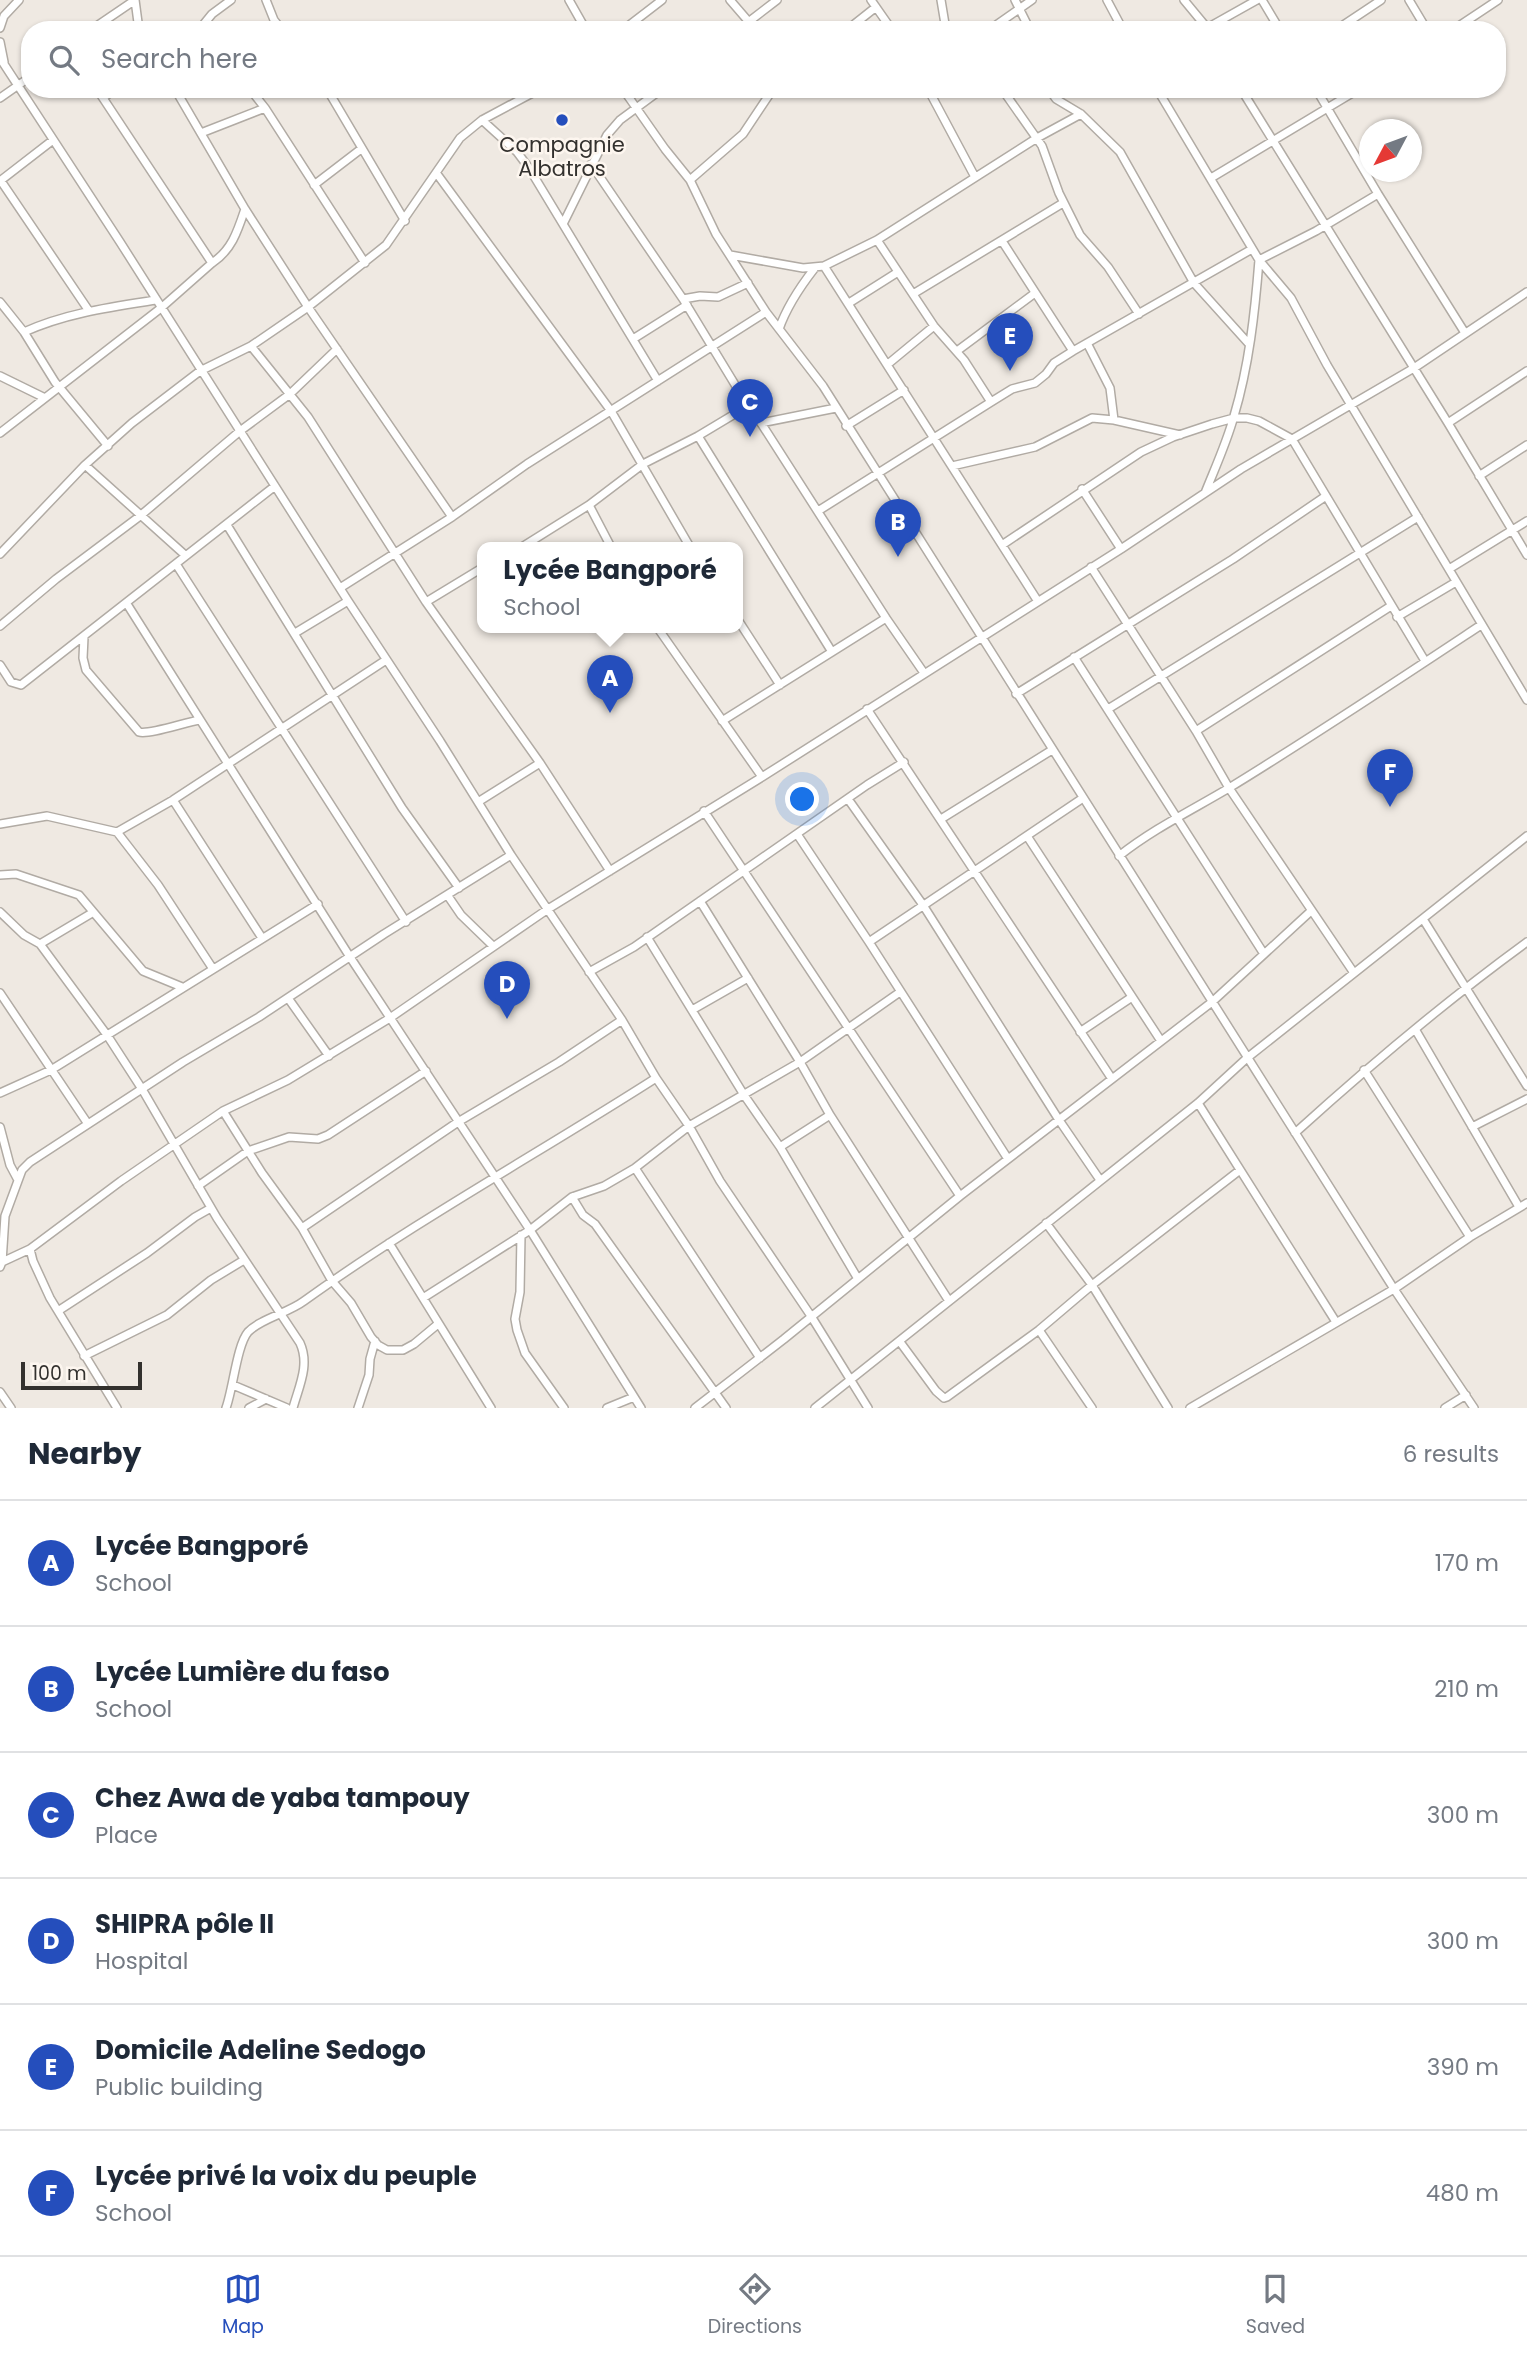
<!DOCTYPE html>
<html lang="en">
<head>
<meta charset="utf-8">
<style>
	body { margin:0; font-family:Poppins,sans-serif; background:#f6f6f7; color:#1f2937 }
	.compass { position:absolute; left:1359px; top:119px; width:63px; height:63px; border-radius:50%; background:#fff; box-shadow:0 2px 5px #0004; rotate:229deg }
	.scale { position:absolute; left:21px; bottom:18px; width:121px; box-sizing:border-box; padding-left:7px; border:4px solid #33312e; border-top:0; font-size:19px; line-height:24px; white-space:nowrap; color:#33312e; -webkit-text-stroke:5px #fdf6ef; paint-order:stroke }
	.you { position:absolute; left:803px; top:800px; width:24px; height:24px; margin:-18px; border:5px solid #fff; border-radius:50%; background:#1a73e8; box-shadow:0 0 0 10px #1a73e833 }
	.badge { display:grid; place-items:center; width:46px; height:46px; border-radius:50%; background:#254ebc; color:#fff; font-size:23px; font-weight:700 }
	.pin { position:absolute; translate:-50% -58px; filter:drop-shadow(0 2px 4px #0008) }
	.pin::after { content:''; position:absolute; top:37px; width:24px; height:21px; background:inherit; clip-path:polygon(0 0,100% 0,50% 100%) }
	.popup { position:absolute; left:477px; top:542px; width:266px; height:91px; box-sizing:border-box; display:grid; place-content:center; border-radius:14px; background:#fff; filter:drop-shadow(0 2px 5px #0005); font-size:23px; white-space:nowrap; color:#747a83 }
	.popup b { font-size:26px; color:#1f2937 }
	.popup::after { content:''; position:absolute; left:50%; top:100%; margin-left:-14px; border:14px solid transparent; border-top-color:#fff }
	.list { margin:0; padding:0; list-style:none }
	h2 { display:flex; justify-content:space-between; align-items:center; height:91px; margin:0; padding:0 28px; font-size:30px }
	h2 small { font-size:23px; font-weight:400; color:#747a83 }
	.list li { display:grid; grid-template-columns:46px 1fr auto; gap:21px; align-items:center; box-sizing:border-box; height:126px; padding:0 28px; border-top:2px solid #e0e1e3 }
	.list b { display:block; font-size:26px; white-space:nowrap }
	.list p { margin:0; font-size:23px; white-space:nowrap; color:#747a83 }
	.list em { font-size:23px; font-style:normal; color:#747a83 }
	.icon { flex:none; width:38px; height:38px; fill:none; stroke:currentColor; stroke-width:2; stroke-linecap:round; stroke-linejoin:round }
	.map { position:relative; flex:none; width:1527px; height:1408px; overflow:hidden }
	.search { position:absolute; background:#fff; box-shadow:0 2px 5px #0004; left:21px; right:21px; top:21px; height:77px; display:flex; align-items:center; gap:18px; box-sizing:border-box; padding:0 24px; border-radius:28px; color:#747a83; font-size:26px }
	.sheet { height:847px; background:#fff }
	nav { display:flex; justify-content:space-around; align-items:center; box-sizing:border-box; height:98px; border-top:2px solid #e0e1e3; background:#fff; font-size:19px; color:#747a83 }
	nav a { display:grid; justify-items:center; gap:4px }
	nav .on { color:#254ebc }
	.map>svg:first-child { display:block }
	.lines { fill:none; stroke-linecap:round; stroke-linejoin:round }
	.street-casing { stroke:#b1aba4; stroke-width:10 }
	.street { stroke:#fff; stroke-width:7 }
	.poi-dot { fill:#254ebc; stroke:#fdf6ef; stroke-width:2.5 }
	.labels { text-anchor:middle; dominant-baseline:central; stroke-width:5; stroke-linejoin:round; paint-order:stroke }
	.poi-label { font-size:21px; fill:#33312e; stroke:#fdf6ef }
</style>
</head>
<body>
<div class="map">
<svg width="1527" height="1408" viewBox="0 0 1527 1408">
	<rect width="100%" height="100%" fill="#efe9e2"/>
	<g class="lines">
		<defs>
			<path id="street" d="M 135,0 L 139,30
				M 266,0 L 274,20 L 282,30
				M 569,0 L 586,30
				M 730,0 L 749,22
				M 871,0 L 892,30
				M 941,0 L 946,30
				M 1015,0 L 1030,30
				M 1107,0 L 1123,30
				M 1184,0 L 1208,29
				M 1262,0 L 1280,30
				M 1409,0 L 1427,30
				M 0,28 L 4,16 L 19,0
				M 1207,28 L 1257,0
				M 91,30 L 135,0
				M 199,30 L 212,14 L 231,0
				M 623,30 L 662,0
				M 738,30 L 777,0
				M 847,30 L 876,7
				M 989,30 L 1032,0
				M 1336,30 L 1381,0
				M 1453,30 L 1498,0
				M 0,42 L 4,62
				M 0,58 L 120,242 L 348,601 L 440,741 L 511,855 L 622,1020 L 656,1078 L 689,1126 L 720,1181 L 811,1316 L 868,1408
				M 175,89 L 245,209 L 308,307 L 452,517
				M 250,89 L 265,108 L 365,263
				M 327,89 L 405,221
				M 623,89 L 665,149 L 690,180 L 716,234 L 766,312 L 823,386 L 1394,1289 L 1474,1408
				M 928,89 L 975,177
				M 1002,89 L 1042,146 L 1059,193 L 1080,235 L 1108,267 L 1139,314
				M 1049,89 L 1056,99 L 1081,114 L 1120,152 L 1194,283 L 1249,344
				M 1157,89 L 1259,260 L 1291,298 L 1327,365 L 1527,700
				M 1241,89 L 1448,423 L 1527,555
				M 1316,89 L 1378,194 L 1465,333
				M 0,98 L 30,77
				M 103,98 L 115,89
				M 482,120 L 517,152 L 529,168 L 658,381
				M 201,133 L 265,108
				M 591,164 L 683,299 L 748,406 L 761,423 L 886,618 L 924,673
				M 437,174 L 611,411 L 690,547
				M 1211,178 L 1359,89
				M 690,180 L 743,134 L 773,89
				M 0,181 L 53,140
				M 1,181 L 89,311
				M 314,185 L 361,149
				M 563,224 L 607,135 L 620,120 L 662,89
				M 877,240 L 934,326 L 964,360 L 991,402
				M 1002,241 L 1073,351
				M 730,255 L 803,268 L 824,266 L 877,240 L 1037,138 L 1081,114
				M 212,263 C 232,250 238,230 245,209
				M 824,266 L 1037,600
				M 913,294 L 1063,203
				M 683,299 L 700,296 L 718,297 L 748,283
				M 0,302 L 24,332 L 55,382 L 108,446
				M 849,303 L 898,272
				M 779,329 C 787,306 800,287 814,269
				M 24,332 C 66,313 111,307 156,300
				M 633,339 L 687,305
				M 1087,343 L 1110,388 L 1114,420
				M 251,346 L 308,417 L 426,602 L 540,763 L 610,871
				M 957,351 L 1035,293
				M 888,364 L 934,326
				M 0,376 L 45,398
				M 761,423 L 836,408
				M 1448,423 L 1527,371
				M 846,426 L 904,390
				M 0,433 L 161,308 L 212,263 L 97,89
				M 698,436 L 832,652
				M 85,465 L 185,555
				M 952,466 L 1035,447 L 1092,418 L 1114,420 L 1180,435
				M 1479,476 L 1527,445
				M 1082,489 L 1121,549
				M 1205,493 C 1215,468 1227,442 1234,416 C 1249,366 1255,312 1259,260 L 1316,231 L 1378,194
				M 589,505 L 611,547
				M 818,511 L 991,402 L 1012,389 L 1035,383 L 1046,374 L 1054,363 L 1073,351 L 1252,249
				M 227,525 L 402,808 L 459,888
				M 1002,545 L 1141,452 L 1173,437 L 1212,424 L 1234,418 L 1247,418 L 1259,421 L 1292,439 L 1425,661
				M 522,547 L 589,505 L 643,464 L 698,436 L 748,406
				M 0,554 L 85,465 L 132,423 L 200,371 L 251,346 L 308,307 L 386,245 L 460,138 L 482,120 L 540,89
				M 176,564 L 406,922
				M 1091,567 L 1196,731 L 1229,788 L 1354,973
				M 1449,569 L 1527,521
				M 340,588 L 452,517 L 527,464 L 766,312
				M 426,602 L 482,568
				M 127,604 L 350,957 L 530,1230 L 641,1408
				M 1397,617 L 1456,582
				M 738,620 L 780,685
				M 0,626 L 56,579 L 140,516 L 240,431 L 290,394 L 337,349
				M 657,627 L 762,777
				M 295,633 L 348,601
				M 84,637 L 83,658 L 86,670 L 139,732 C 149,735 186,722 200,720
				M 1074,657 L 1264,954
				M 0,665 L 11,682 L 21,685 L 275,486
				M 1016,694 L 1233,559 L 1326,496
				M 867,709 L 1112,1079
				M 1108,709 L 1418,517
				M 722,721 L 886,618
				M 1196,731 L 1391,606
				M 848,799 L 923,905 L 1059,1120 L 1100,1180
				M 173,800 L 262,938
				M 478,802 L 540,763
				M 704,811 L 960,1196
				M 941,819 L 1052,750
				M 0,824 L 47,816 L 117,832 L 158,885 L 213,969
				M 117,832 L 173,800 L 386,660
				M 797,834 L 869,942 L 1008,1159
				M 1027,836 L 1161,1041
				M 1119,856 C 1153,829 1192,810 1229,788 C 1314,736 1398,680 1481,625
				M 0,875 L 16,874 L 79,895 L 143,971 L 182,987
				M 448,896 L 461,915 L 493,946
				M 700,901 L 800,1062 L 830,1115 L 949,1301
				M 0,912 L 24,935 L 40,944 L 107,1035 L 142,1089 L 217,1218 L 300,1343 C 310,1365 299,1386 293,1408
				M 1423,919 L 1527,1086
				M 647,937 L 744,1095 L 780,1147
				M 869,942 L 1083,798
				M 40,944 L 92,913
				M 589,972 L 634,947 L 867,785 L 904,762
				M 0,993 L 88,1124
				M 288,998 L 329,1056
				M 692,1010 L 748,978
				M 1415,1029 L 1519,1207
				M 1080,1032 L 1132,997
				M 1364,1070 L 1470,1237
				M 0,1093 L 51,1070 L 318,904
				M 1198,1103 L 1336,1322
				M 223,1111 L 262,1173 L 302,1228 L 332,1281 L 351,1303 L 371,1337 L 378,1345 L 387,1350 L 403,1350 L 414,1344 L 438,1324
				M 830,1115 L 780,1147 L 858,1279
				M 0,1127 L 10,1165 L 18,1180
				M 1472,1127 L 1527,1099
				M 1295,1133 C 1370,1065 1446,1001 1527,942
				M 635,1168 L 760,1358
				M 198,1186 L 248,1151 L 289,1137 L 318,1139 L 328,1135 L 426,1071
				M 572,1197 L 583,1215 L 595,1224 L 726,1408
				M 1046,1223 L 1092,1285 L 1168,1408
				M 302,1228 L 458,1122 L 559,1062 L 622,1020
				M 521,1235 L 520,1292 L 515,1319 L 517,1330 L 525,1353 L 564,1408
				M 389,1243 L 491,1408
				M 30,1249 L 33,1261 L 50,1298 L 117,1408
				M 2,1262 L 5,1216 L 22,1170 L 30,1162 L 183,1062 L 259,1017 L 384,934 L 511,855
				M 0,1267 L 2,1262 L 30,1249 L 121,1181 L 223,1111 L 288,1080 L 390,1018 L 548,909 L 762,777 L 1121,549 L 1241,469 L 1414,368 L 1527,292
				M 423,1298 L 530,1230 L 572,1197 L 604,1186 L 635,1168 L 689,1126 L 800,1062 L 900,992
				M 58,1311 L 147,1253 L 195,1217 L 211,1208
				M 1039,1330 L 1092,1408
				M 900,1342 L 936,1391 L 944,1398 L 947,1397 L 1039,1330 L 1092,1285 L 1240,1170
				M 84,1356 L 167,1315 L 211,1280 L 244,1260
				M 233,1385 L 287,1408
				M 0,1392 L 11,1408
				M 226,1408 C 233,1389 237,1345 248,1332 C 260,1319 288,1313 304,1301 C 417,1220 539,1153 656,1078
				M 249,1408 L 266,1399
				M 358,1408 L 369,1375 L 370,1359 L 375,1341
				M 607,1408 L 634,1397
				M 695,1408 L 784,1339 L 960,1196 L 1212,1002 L 1311,911
				M 815,1408 L 1198,1103 L 1247,1058 L 1527,836
				M 1190,1408 L 1394,1289 L 1470,1237 L 1527,1203
				M 1445,1408 L 1466,1395"/>
		</defs>
		<!-- street casing -->
		<use href="#street" class="street-casing"/>
		<!-- street -->
		<use href="#street" class="street"/>
	</g>
	<!-- markers -->
	<circle class="poi-dot" cx="562" cy="120" r="7"/>
	<g class="labels">
		<!-- poi labels -->
		<g class="poi-label">
			<text x="562" y="144">Compagnie<tspan x="562" dy="24">Albatros</tspan></text>
		</g>
	</g>
</svg>
<svg class="compass" viewBox="-18 -18 36 36"><path d="M0-13l5 13h-10z" fill="#e53935"/><path d="M0 13l5-13h-10z" fill="#747a83"/></svg>
<div class="scale">100 m</div>
<div class="you"></div>
<div class="pin badge" style="left:610px;top:713px">A</div>
<div class="popup"><b>Lycée Bangporé</b>School</div>
<div class="pin badge" style="left:898px;top:557px">B</div>
<div class="pin badge" style="left:750px;top:437px">C</div>
<div class="pin badge" style="left:507px;top:1019px">D</div>
<div class="pin badge" style="left:1010px;top:371px">E</div>
<div class="pin badge" style="left:1390px;top:807px">F</div>
<div class="search"><svg class="icon" aria-label="search" viewBox="0 0 24 24"><circle cx="10" cy="10" r="6"/><path d="M15 15l6 6"/></svg>Search here</div>
</div>
<section class="sheet">
<h2>Nearby<small>6 results</small></h2>
<ul class="list">
<li><span class="badge">A</span><div><b>Lycée Bangporé</b><p>School</p></div><em>170 m</em></li>
<li><span class="badge">B</span><div><b>Lycée Lumière du faso</b><p>School</p></div><em>210 m</em></li>
<li><span class="badge">C</span><div><b>Chez Awa de yaba tampouy</b><p>Place</p></div><em>300 m</em></li>
<li><span class="badge">D</span><div><b>SHIPRA pôle II</b><p>Hospital</p></div><em>300 m</em></li>
<li><span class="badge">E</span><div><b>Domicile Adeline Sedogo</b><p>Public building</p></div><em>390 m</em></li>
<li><span class="badge">F</span><div><b>Lycée privé la voix du peuple</b><p>School</p></div><em>480 m</em></li>
</ul>
</section>
<nav>
<a class="on"><svg class="icon" aria-label="map" viewBox="0 0 24 24"><path d="M3 6l6-2 6 2 6-2v14l-6 2-6-2-6 2zM9 4v14M15 6v14"/></svg>Map</a>
<a><svg class="icon" aria-label="directions" viewBox="0 0 24 24"><path d="M12 3l9 9-9 9-9-9zM9 14v-3h6M13 9l2 2-2 2"/></svg>Directions</a>
<a><svg class="icon" aria-label="saved" viewBox="0 0 24 24"><path d="M7 4h10v16l-5-4-5 4z"/></svg>Saved</a>
</nav>
</body>
</html>
